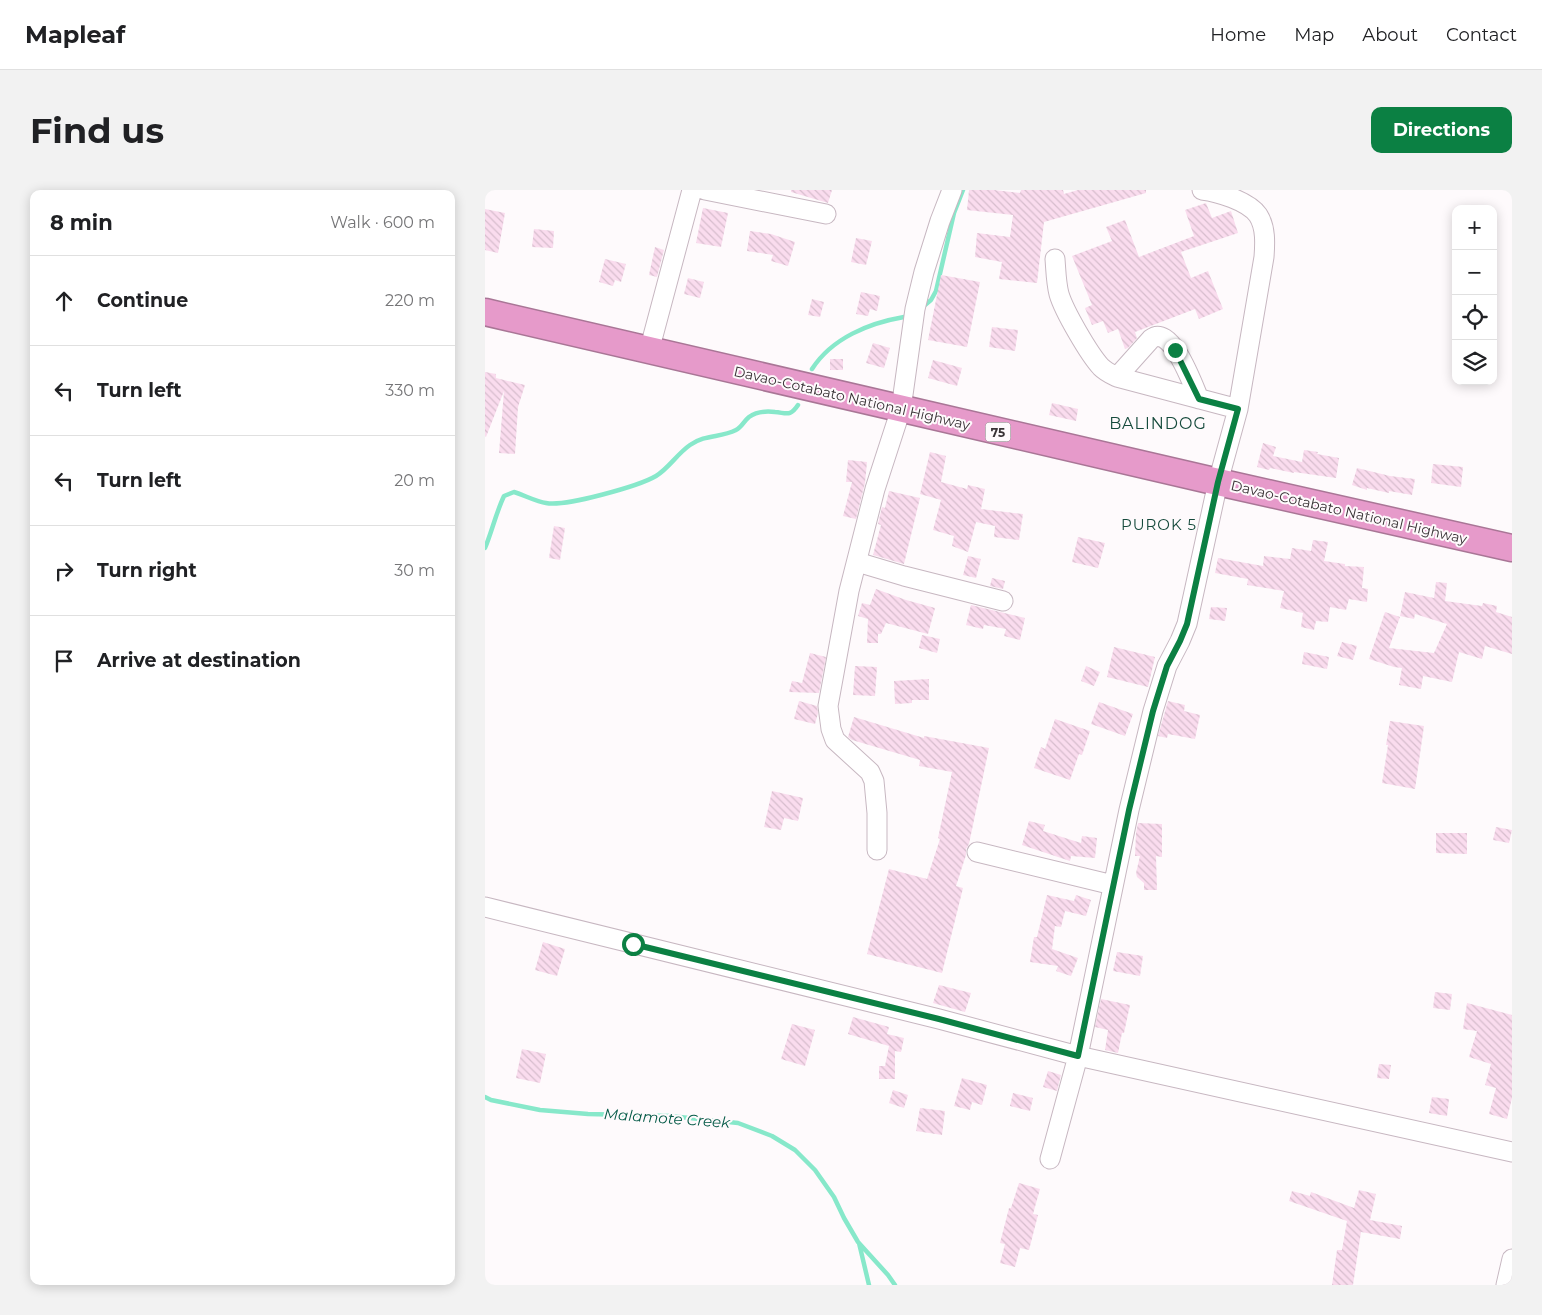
<!DOCTYPE html>
<html lang="en">
<head>
<meta charset="utf-8">
<style>
	body { margin:0; font-family:Montserrat,sans-serif; background:#f2f2f2; color:#202124 }
	.controls { position:absolute; right:15px; top:15px; display:grid; overflow:hidden; border-radius:10px; box-shadow:0 2px 12px #0003 }
	.controls button { width:45px; height:45px; display:grid; place-items:center; padding:0; border:0; border-bottom:1px solid #e0e0e0; background:#fff; color:#202124; font:25px sans-serif }
	.stop { position:absolute; width:15px; height:15px; margin:-11px; border:4px solid #0b8043; border-radius:50%; background:#fff }
	.stop.end { background:#0b8043; border-color:#fff; box-shadow:0 1px 5px #0008 }
	.list { margin:0; padding:0; list-style:none }
	h2 { display:flex; justify-content:space-between; align-items:center; height:65px; margin:0; padding:0 20px; font-size:21px }
	h2 small { font-size:16px; font-weight:400; color:#757577 }
	.list li { display:grid; grid-template-columns:32px 1fr auto; gap:15px; align-items:center; box-sizing:border-box; height:90px; padding:0 20px; border-top:1px solid #e0e0e0 }
	.list b { display:block; font-size:19px; white-space:nowrap }
	.list em { font-size:16px; font-style:normal; color:#757577 }
	.icon { flex:none; width:28px; height:28px; fill:none; stroke:currentColor; stroke-width:2; stroke-linecap:round; stroke-linejoin:round }
	.map { position:relative; flex:none; width:1027px; height:1095px; overflow:hidden; border-radius:10px }
	header { display:flex; align-items:center; gap:30px; box-sizing:border-box; height:70px; padding:0 25px; background:#fff; border-bottom:1px solid #e0e0e0 }
	header strong { font-size:24px }
	nav { display:flex; gap:28px; margin-inline-start:auto; font-size:18px }
	.intro { display:flex; align-items:center; justify-content:space-between; box-sizing:border-box; height:120px; padding:0 30px }
	h1 { margin:0; font-size:35px }
	.button { padding:12px 22px; border-radius:10px; background:#0b8043; color:#fff; font-size:18px; font-weight:700 }
	main { display:flex; gap:30px; padding:0 30px }
	aside { flex:1; background:#fff; border-radius:10px; box-shadow:0 2px 12px #0003 }
	.map>svg:first-child { display:block }
	.lines { fill:none; stroke-linecap:round; stroke-linejoin:round }
	.stream { stroke:#87e8ca; stroke-width:4.5 }
	.building { fill:url(#building-back-hatch) }
	.minor-casing { stroke:#c7b7c1; stroke-width:21 }
	.highway-casing { stroke:#a97696; stroke-width:29 }
	.minor { stroke:#fff; stroke-width:19 }
	.highway { stroke:#e69aca; stroke-width:26 }
	.route { stroke:#0b8043; stroke-width:6 }
	.labels { text-anchor:middle; dominant-baseline:central; stroke-width:4; stroke-linejoin:round; paint-order:stroke }
	.shield { fill:#fefafc; stroke:#746f71; stroke-width:1 }
	.shield-label { font-size:12px; font-weight:bold; fill:#393336 }
	.street-label { font-size:14px; fill:#393336; stroke:#fefafc }
	.neighbourhood-label { font-size:15px; letter-spacing:1px; fill:#164a3c; stroke:#fefafc }
	.water-label { font-size:15px; font-style:italic; fill:#055a47; stroke:#fefafc }
	.quarter-label { font-size:16px; letter-spacing:1px; fill:#164a3c; stroke:#fefafc }
</style>
</head>
<body>
<header>
<strong>Mapleaf</strong>
<nav><a>Home</a><a>Map</a><a>About</a><a>Contact</a></nav>
</header>
<div class="intro"><h1>Find us</h1><a class="button">Directions</a></div>
<main>
<aside>
<h2>8 min<small>Walk · 600 m</small></h2>
<ul class="list">
<li><svg class="icon" aria-label="ahead" viewBox="0 0 24 24"><path d="M12 20V5M6 11l6-6 6 6"/></svg><div><b>Continue</b></div><em>220 m</em></li>
<li><svg class="icon" aria-label="left" viewBox="0 0 24 24"><path d="M17 20v-9H6M10 6l-5 5 5 5"/></svg><div><b>Turn left</b></div><em>330 m</em></li>
<li><svg class="icon" aria-label="left" viewBox="0 0 24 24"><path d="M17 20v-9H6M10 6l-5 5 5 5"/></svg><div><b>Turn left</b></div><em>20 m</em></li>
<li><svg class="icon" aria-label="right" viewBox="0 0 24 24"><path d="M7 20v-9h11M14 6l5 5-5 5"/></svg><div><b>Turn right</b></div><em>30 m</em></li>
<li><svg class="icon" aria-label="arrive" viewBox="0 0 24 24"><path d="M6 21V4h12l-3 4 3 4H6"/></svg><div><b>Arrive at destination</b></div></li>
</ul>
</aside>
<div class="map">
<svg width="1027" height="1095" viewBox="0 0 1027 1095">
	<defs>
		<pattern id="building-back-hatch" width="6" height="6" patternUnits="userSpaceOnUse" patternTransform="scale(1.25)"><rect width="6" height="6" fill="#fadcee"/><path d="M-1 5l2 2M0 0l6 6M5-1l2 2" fill="none" stroke="#d7bdcd"/></pattern>
	</defs>
	<rect width="100%" height="100%" fill="#fefafc"/>
	<g class="lines">
		<!-- stream -->
		<path class="stream" d="M 440,115 L 446,110 L 451,101 L 469,23 L 478,0
			M 327,179 C 347,148 384,133 419,127
			M 0,358 C 7,341 11,323 19,306 L 29,302 C 39,305 52,312 61,313 C 80,317 154,296 171,286 C 184,278 192,264 205,255 C 221,244 235,248 251,240 C 257,237 259,231 264,227 C 271,222 282,221 290,222 C 302,223 305,227 313,215
			M 0,907 L 6,910 L 55,920 L 103,924 L 185,926 L 253,933 L 287,946 L 310,960 L 330,980 L 349,1007 L 359,1028 L 373,1052 L 403,1085 L 410,1095
			M 374,1053 L 384,1095"/>
	</g>
	<!-- building -->
	<path class="building" d="M 306,0 L 347,0 L 343,13 L 306,2 Z
		M 484,0 L 509,0 L 535,3 L 536,0 L 578,0 L 579,4 L 593,0 L 661,0 L 661,3 L 559,32 L 552,93 L 514,89 L 517,72 L 490,67 L 492,43 L 525,47 L 528,25 L 482,20 Z
		M 721,13 L 727,28 L 746,21 L 753,43 L 696,62 L 706,88 L 723,81 L 738,119 L 714,129 L 710,119 L 650,142 L 652,148 L 643,158 L 640,159 L 633,139 L 623,143 L 618,131 L 607,135 L 600,118 L 607,115 L 587,66 L 627,51 L 621,37 L 640,30 L 654,67 L 709,46 L 700,20 Z
		M 218,18 L 243,23 L 236,57 L 211,53 Z
		M 0,19 L 20,23 L 13,63 L 0,60 Z
		M 49,39 L 69,41 L 68,58 L 47,57 Z
		M 265,41 L 286,44 L 310,52 L 303,76 L 286,71 L 288,65 L 262,61 Z
		M 371,48 L 387,51 L 381,75 L 366,72 Z
		M 170,57 L 179,60 L 172,87 L 164,85 Z
		M 120,69 L 141,74 L 136,92 L 130,90 L 128,96 L 114,92 Z
		M 456,85 L 495,92 L 482,157 L 443,150 Z
		M 203,88 L 219,92 L 215,108 L 199,104 Z
		M 376,102 L 395,106 L 392,121 L 385,119 L 383,126 L 371,124 Z
		M 327,109 L 339,112 L 335,127 L 323,125 Z
		M 507,137 L 533,140 L 530,161 L 504,157 Z
		M 388,153 L 405,158 L 399,178 L 381,173 Z
		M 345,169 L 358,169 L 358,180 L 345,180 Z
		M 448,170 L 477,178 L 472,196 L 443,188 Z
		M 0,182 L 11,184 L 11,188 L 40,195 L 33,217 L 30,264 L 14,263 L 19,201 L 1,247 L 0,246 Z
		M 567,213 L 593,219 L 591,231 L 564,225 Z
		M 778,253 L 791,257 L 788,266 L 817,272 L 819,260 L 833,262 L 832,264 L 854,268 L 851,288 L 809,282 L 809,283 L 785,278 L 784,280 L 772,277 Z
		M 445,262 L 461,266 L 456,292 L 482,299 L 483,295 L 500,299 L 496,319 L 538,324 L 534,350 L 509,347 L 510,336 L 491,332 L 483,362 L 467,356 L 469,346 L 448,340 L 456,310 L 435,304 Z
		M 363,270 L 382,272 L 380,293 L 371,329 L 358,326 L 367,292 L 361,292 Z
		M 948,274 L 978,277 L 976,297 L 946,293 Z
		M 872,278 L 905,286 L 930,289 L 927,305 L 904,301 L 904,303 L 882,298 L 882,300 L 867,295 Z
		M 404,301 L 435,308 L 419,374 L 388,365 L 396,335 L 393,334 L 397,317 L 400,318 Z
		M 69,336 L 80,338 L 75,370 L 64,368 Z
		M 593,347 L 620,353 L 613,378 L 587,372 Z
		M 828,350 L 843,352 L 839,371 L 860,374 L 860,376 L 879,377 L 877,398 L 883,399 L 882,412 L 864,409 L 861,420 L 845,417 L 843,432 L 831,431 L 829,440 L 816,437 L 818,423 L 795,418 L 799,401 L 762,395 L 763,389 L 730,383 L 733,368 L 778,376 L 779,366 L 805,369 L 807,358 L 826,361 Z
		M 483,366 L 496,369 L 491,388 L 478,385 Z
		M 507,388 L 520,391 L 518,399 L 505,396 Z
		M 951,392 L 962,393 L 960,411 L 997,416 L 998,413 L 1012,416 L 1011,422 L 1027,427 L 1027,464 L 1000,456 L 997,469 L 974,462 L 967,492 L 938,486 L 936,499 L 914,495 L 917,478 L 909,477 L 884,469 L 900,422 L 915,427 L 904,458 L 949,463 L 962,434 L 930,424 L 929,429 L 915,426 L 920,402 L 949,408 Z
		M 391,399 L 421,410 L 450,418 L 443,444 L 401,433 L 396,444 L 393,444 L 393,453 L 382,453 L 383,429 L 373,426 L 377,413 L 385,415 Z
		M 486,415 L 540,428 L 535,450 L 519,446 L 521,439 L 499,435 L 498,439 L 481,435 Z
		M 726,417 L 742,418 L 740,431 L 724,429 Z
		M 437,445 L 455,449 L 452,463 L 434,458 Z
		M 857,452 L 872,456 L 868,470 L 852,466 Z
		M 629,457 L 670,467 L 663,497 L 622,487 Z
		M 819,462 L 844,467 L 842,479 L 817,474 Z
		M 325,463 L 341,467 L 334,503 L 304,502 L 307,491 L 317,493 Z
		M 370,476 L 392,477 L 390,506 L 368,505 Z
		M 601,476 L 615,482 L 609,496 L 596,491 Z
		M 444,489 L 444,510 L 427,510 L 427,513 L 410,514 L 409,491 Z
		M 314,511 L 332,516 L 333,523 L 330,534 L 309,529 Z
		M 683,511 L 700,515 L 699,521 L 715,525 L 710,549 L 683,544 L 682,548 L 673,546 Z
		M 614,512 L 648,524 L 640,546 L 606,534 Z
		M 369,527 L 439,548 L 439,546 L 504,558 L 484,654 L 481,659 L 481,665 L 471,696 L 478,698 L 457,783 L 382,764 L 404,679 L 442,689 L 455,649 L 453,648 L 467,582 L 434,576 L 435,570 L 367,550 L 363,547 Z
		M 570,529 L 605,541 L 597,565 L 594,564 L 585,590 L 549,578 L 556,557 L 560,559 Z
		M 905,531 L 939,536 L 930,599 L 897,593 L 903,555 L 901,555 Z
		M 287,601 L 318,608 L 313,631 L 299,628 L 296,640 L 279,637 Z
		M 544,631 L 560,635 L 558,641 L 596,653 L 597,646 L 612,648 L 610,668 L 586,666 L 585,671 L 537,655 Z
		M 653,633 L 677,634 L 677,667 L 671,666 L 672,700 L 659,700 L 659,693 L 652,687 L 651,683 L 655,666 L 650,666 L 651,643 Z
		M 1011,637 L 1027,640 L 1024,653 L 1008,650 Z
		M 951,643 L 982,643 L 982,664 L 951,663 Z
		M 562,705 L 589,711 L 591,705 L 606,710 L 601,726 L 580,721 L 576,737 L 570,736 L 567,759 L 593,768 L 586,786 L 571,781 L 573,776 L 545,772 L 549,747 L 552,747 Z
		M 58,752 L 80,759 L 72,786 L 50,780 Z
		M 632,762 L 658,766 L 655,786 L 628,781 Z
		M 454,795 L 486,803 L 480,822 L 448,813 Z
		M 950,802 L 967,804 L 965,820 L 948,818 Z
		M 616,809 L 645,815 L 639,843 L 637,843 L 633,863 L 620,860 L 623,840 L 610,837 Z
		M 982,813 L 1027,825 L 1027,908 L 1022,929 L 1004,924 L 1011,898 L 1000,895 L 1006,874 L 984,867 L 992,841 L 978,839 Z
		M 368,827 L 404,837 L 402,844 L 419,848 L 416,862 L 410,861 L 410,889 L 394,889 L 394,876 L 400,876 L 404,856 L 363,844 Z
		M 307,834 L 330,840 L 320,876 L 296,869 Z
		M 37,859 L 61,864 L 55,893 L 31,888 Z
		M 894,874 L 906,875 L 904,889 L 892,888 Z
		M 563,881 L 576,885 L 572,901 L 558,897 Z
		M 477,888 L 502,895 L 497,915 L 487,912 L 485,920 L 469,916 Z
		M 408,900 L 423,905 L 419,918 L 404,913 Z
		M 528,903 L 548,908 L 545,921 L 525,916 Z
		M 947,907 L 964,909 L 962,926 L 944,923 Z
		M 435,918 L 460,921 L 457,945 L 431,941 Z
		M 534,993 L 555,999 L 548,1024 L 553,1025 L 544,1060 L 535,1058 L 530,1077 L 515,1073 L 520,1054 L 515,1053 L 524,1018 L 526,1018 Z
		M 874,1000 L 891,1004 L 885,1030 L 917,1036 L 915,1049 L 876,1042 L 868,1095 L 847,1095 L 852,1060 L 857,1060 L 862,1031 L 804,1011 L 807,1001 L 825,1006 L 826,1002 L 869,1018 Z"/>
	<g class="lines">
		<defs>
			<path id="minor" d="M 220,0 L 341,24
				M 570,69 C 571,81 571,92 574,104 C 579,121 604,164 616,177 C 621,182 626,184 632,187
				M 164,161 L 207,0
				M 714,209 C 708,195 686,133 666,149 L 632,187 L 753,219
				M 372,372 L 419,386 L 518,411
				M 392,660 L 392,623 L 389,591 L 385,582 L 350,550 L 346,539 L 343,516 L 364,401 L 390,299 L 416,219 L 430,119 L 439,82 L 455,31 L 467,0
				M 492,662 L 628,695
				M 0,717 L 454,829 L 593,866 L 1027,962
				M 565,969 L 593,866 L 644,620 L 668,521 L 682,476 L 695,451 L 702,434 L 733,292 L 753,219 L 779,67 C 780,54 781,37 773,25 C 763,11 733,2 717,0
				M 1021,1095 L 1027,1069"/>
			<path id="highway" d="M 0,122 L 733,292 L 1027,358"/>
		</defs>
		<!-- minor casing -->
		<use href="#minor" class="minor-casing"/>
		<!-- highway casing -->
		<use href="#highway" class="highway-casing"/>
		<!-- minor -->
		<use href="#minor" class="minor"/>
		<!-- highway -->
		<use href="#highway" class="highway"/>
	</g>
	<g class="lines">
		<!-- route -->
		<path class="route" d="M 148,754 L 454,829 L 593,866 L 644,620 L 668,521 L 682,476 L 695,451 L 702,434 L 733,292 L 753,219 L 714,209 L 690,160"/>
	</g>
	<g class="labels">
		<!-- shield labels -->
		<rect class="shield" x="500.5" y="232.5" width="25" height="19" rx="4"/>
		<g class="shield-label">
			<text x="513" y="242">75</text>
		</g>
		<!-- street labels -->
		<g class="street-label">
			<text transform="translate(367 208) rotate(13)">Davao-Cotabato National Highway</text>
			<text transform="translate(864 322) rotate(13)">Davao-Cotabato National Highway</text>
		</g>
		<!-- neighbourhood labels -->
		<g class="neighbourhood-label">
			<text x="674" y="334">PUROK 5</text>
		</g>
		<!-- water labels -->
		<g class="water-label">
			<text transform="translate(182 928) rotate(4)">Malamote Creek</text>
		</g>
		<!-- quarter labels -->
		<g class="quarter-label">
			<text x="673" y="233">BALINDOG</text>
		</g>
	</g>
</svg>
<div class="controls">
<button>+</button>
<button>−</button>
<button><svg class="icon" aria-label="locate" viewBox="0 0 24 24"><circle cx="12" cy="12" r="6"/><path d="M12 2v4M12 18v4M2 12h4M18 12h4"/></svg></button>
<button><svg class="icon" aria-label="layers" viewBox="0 0 24 24"><path d="M12 4l9 5-9 5-9-5zM3 14l9 5 9-5"/></svg></button>
</div>
<div class="stop" style="left:148px;top:754px"></div>
<div class="stop end" style="left:690px;top:160px"></div>
</div>
</main>
</body>
</html>
